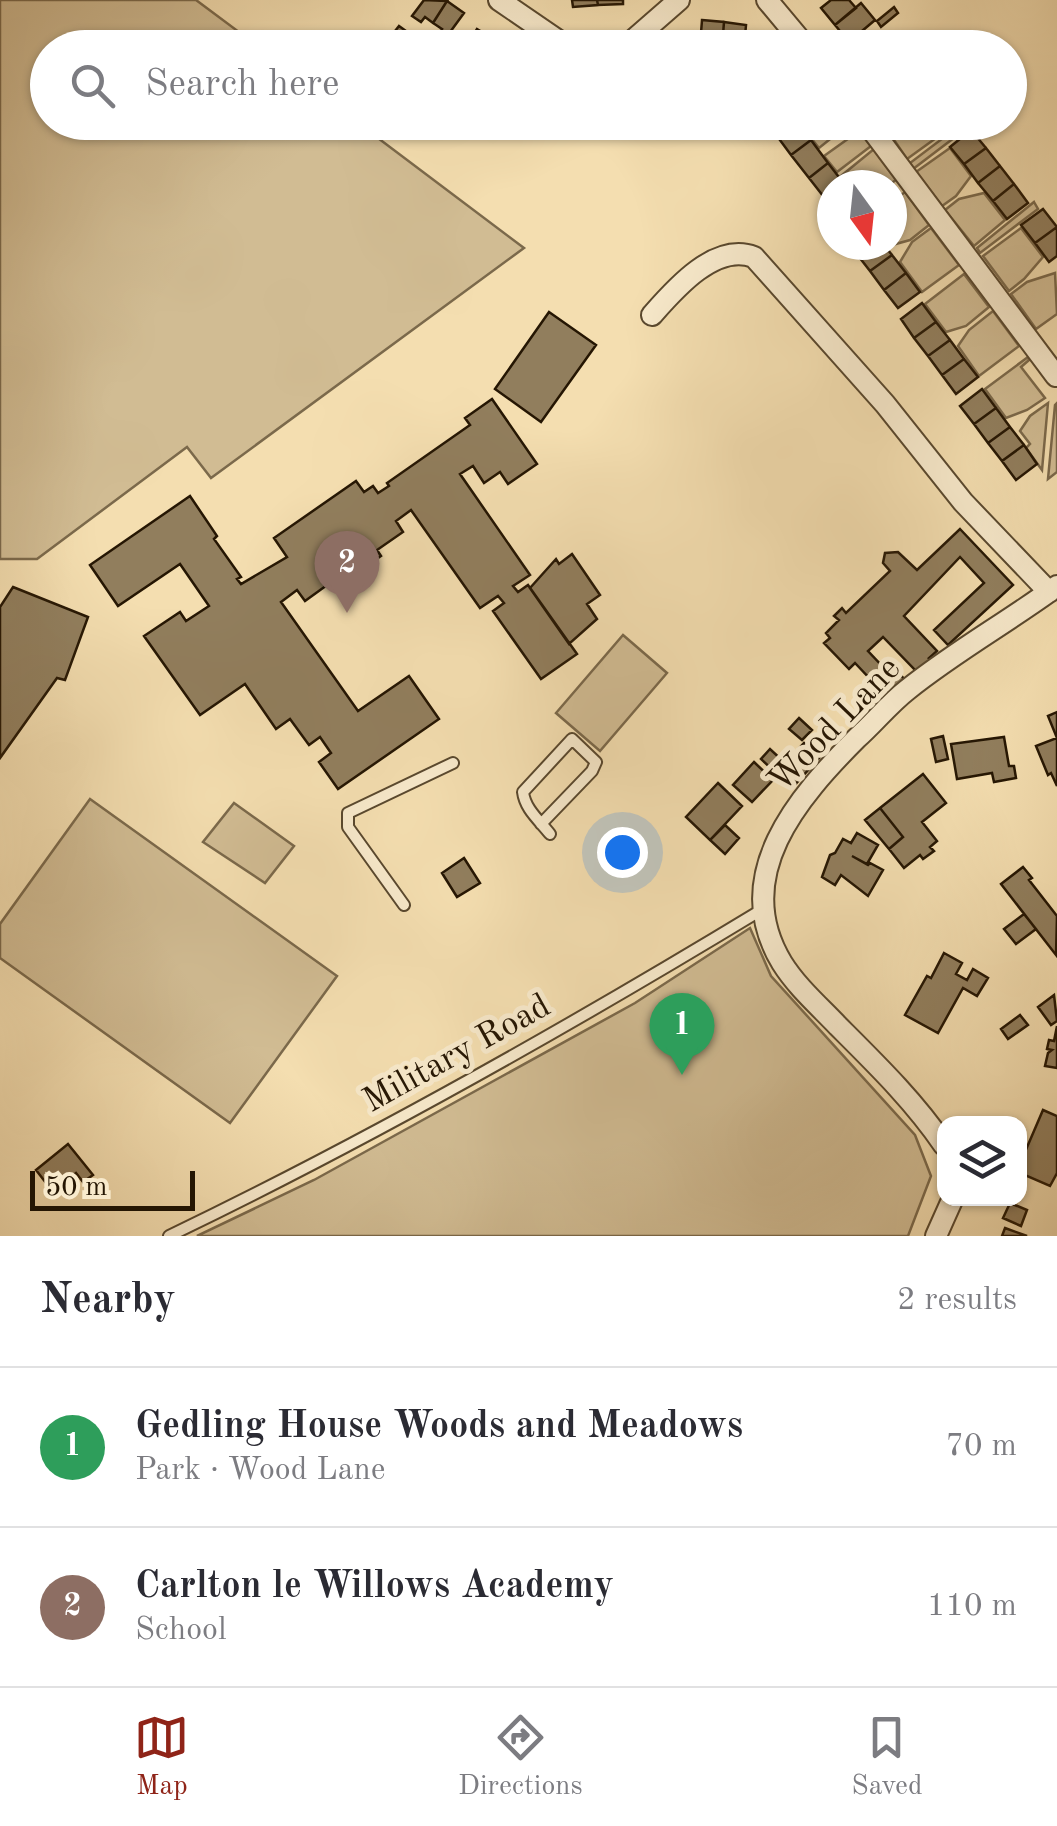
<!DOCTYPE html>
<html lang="en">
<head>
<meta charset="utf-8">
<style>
	body { margin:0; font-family:"Old Standard TT",serif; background:#f7f7f7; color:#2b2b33 }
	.controls { position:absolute; right:30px; bottom:30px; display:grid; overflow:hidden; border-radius:20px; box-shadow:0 2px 8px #0004 }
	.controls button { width:90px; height:90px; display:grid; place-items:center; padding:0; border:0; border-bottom:2px solid #e1e1e2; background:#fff; color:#2b2b33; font:50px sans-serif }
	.compass { position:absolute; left:817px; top:170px; width:90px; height:90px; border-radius:50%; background:#fff; box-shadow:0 2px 8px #0004; rotate:165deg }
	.scale { position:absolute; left:30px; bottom:25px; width:165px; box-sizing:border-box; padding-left:10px; border:5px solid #251603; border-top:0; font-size:28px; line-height:35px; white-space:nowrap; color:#251603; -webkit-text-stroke:8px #f8eacc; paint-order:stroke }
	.you { position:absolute; left:622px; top:852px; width:35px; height:35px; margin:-25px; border:8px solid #fff; border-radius:50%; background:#1a73e8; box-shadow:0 0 0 15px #1a73e833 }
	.badge { display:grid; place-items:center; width:65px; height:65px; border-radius:50%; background:#8f2418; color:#fff; font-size:32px; font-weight:700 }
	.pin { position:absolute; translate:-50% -82px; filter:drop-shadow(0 2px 5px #0008) }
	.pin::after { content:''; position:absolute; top:52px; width:35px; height:30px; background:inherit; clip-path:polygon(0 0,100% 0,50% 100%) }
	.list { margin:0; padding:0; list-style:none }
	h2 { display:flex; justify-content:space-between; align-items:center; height:130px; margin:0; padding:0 40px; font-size:42px }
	h2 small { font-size:32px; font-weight:400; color:#7c7c81 }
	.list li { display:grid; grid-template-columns:65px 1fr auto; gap:30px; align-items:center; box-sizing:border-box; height:160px; padding:0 40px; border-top:2px solid #e1e1e2 }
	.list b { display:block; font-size:38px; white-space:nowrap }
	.list p { margin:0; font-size:32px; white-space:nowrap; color:#7c7c81 }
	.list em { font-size:32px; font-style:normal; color:#7c7c81 }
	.icon { flex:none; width:55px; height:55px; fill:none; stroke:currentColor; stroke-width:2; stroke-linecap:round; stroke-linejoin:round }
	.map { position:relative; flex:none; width:1057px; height:1236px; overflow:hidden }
	.search { position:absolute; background:#fff; box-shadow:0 2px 8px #0004; left:30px; right:30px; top:30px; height:110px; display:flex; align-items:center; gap:25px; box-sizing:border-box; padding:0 35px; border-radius:55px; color:#7c7c81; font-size:38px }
	.sheet { height:450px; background:#fff }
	nav { display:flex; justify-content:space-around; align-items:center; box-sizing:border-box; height:140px; border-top:2px solid #e1e1e2; background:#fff; font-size:28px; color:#7c7c81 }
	nav a { display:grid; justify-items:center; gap:5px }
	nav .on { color:#8f2418 }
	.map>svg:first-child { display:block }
	.green { fill:#d1bc93; stroke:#7b694b; stroke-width:2.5 }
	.building { fill:#917e5d; stroke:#251603; stroke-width:2.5 }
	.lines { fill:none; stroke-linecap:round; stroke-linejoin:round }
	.lane-casing { stroke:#59482e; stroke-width:14 }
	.street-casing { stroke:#59482e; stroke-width:24 }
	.lane { stroke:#f8eacc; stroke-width:10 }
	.street { stroke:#f8eacc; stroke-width:20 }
	.labels { text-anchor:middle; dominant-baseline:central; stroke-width:10; stroke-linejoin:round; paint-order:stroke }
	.street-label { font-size:35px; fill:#251603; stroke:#f8eacc }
</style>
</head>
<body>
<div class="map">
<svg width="1057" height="1236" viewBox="0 0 1057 1236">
	<rect width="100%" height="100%" fill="#f4deb0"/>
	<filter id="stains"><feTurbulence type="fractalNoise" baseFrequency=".002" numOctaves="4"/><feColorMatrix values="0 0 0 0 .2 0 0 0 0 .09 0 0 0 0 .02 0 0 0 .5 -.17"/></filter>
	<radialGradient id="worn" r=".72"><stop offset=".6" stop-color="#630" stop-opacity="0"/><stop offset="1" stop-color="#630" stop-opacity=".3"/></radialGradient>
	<!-- green -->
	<path class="green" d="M 0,0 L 196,0 L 259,47 L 48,48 L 48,122 L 358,123 L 524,248 L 211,478 L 187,447 L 37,559 L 0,559 Z
		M 895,122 L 923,123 L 936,138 L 907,159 L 886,128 Z
		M 850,123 L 819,148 L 799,123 L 850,122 Z
		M 963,123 L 967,128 L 913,169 L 910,163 Z
		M 859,131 L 871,146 L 837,172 L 824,156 Z
		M 950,148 L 971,176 L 956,196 L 942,206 L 916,172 Z
		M 874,149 L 897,179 L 889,185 L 849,185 L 841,176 Z
		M 905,192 L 929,225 L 910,240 L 892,245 L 892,202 Z
		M 984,193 L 1005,220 L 974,246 L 945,210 L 959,199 Z
		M 1034,202 L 1038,209 L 980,253 L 977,248 Z
		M 931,228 L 959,265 L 922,292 L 900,262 L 912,242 Z
		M 1021,228 L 1043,257 L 1024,279 L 1009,291 L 983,256 Z
		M 1055,273 L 1057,314 L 1036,329 L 1011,294 L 1027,282 Z
		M 964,274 L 989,307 L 966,326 L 946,332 L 925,304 Z
		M 993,311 L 1019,346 L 979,376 L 958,346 L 969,330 Z
		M 1028,357 L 1029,360 L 1021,367 L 1045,398 L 1027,410 L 1006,418 L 985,389 Z
		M 1048,403 L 1042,470 L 1026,448 L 1030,444 L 1020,431 L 1030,416 Z
		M 1057,403 L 1057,472 L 1048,479 L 1055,405 Z
		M 623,635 L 667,673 L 600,751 L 556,713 Z
		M 90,799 L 337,976 L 230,1123 L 0,958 L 0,924 Z
		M 234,803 L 294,846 L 265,883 L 203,842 Z
		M 750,928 L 771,976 L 915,1135 L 931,1176 L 908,1236 L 197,1236 L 314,1180 L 635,1003 Z"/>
	<!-- building -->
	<path class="building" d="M 424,0 L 447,1 L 433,23 L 425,17 L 421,22 L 412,16 Z
		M 572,0 L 597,0 L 598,5 L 573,7 Z
		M 597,0 L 623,0 L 623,4 L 598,5 Z
		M 831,0 L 849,0 L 856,8 L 835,25 L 821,8 Z
		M 447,1 L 464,13 L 445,39 L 438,34 L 442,29 L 433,23 Z
		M 861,3 L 875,20 L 849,42 L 835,25 Z
		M 894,7 L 898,13 L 881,27 L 877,21 Z
		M 702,20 L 724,22 L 722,48 L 700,46 Z
		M 724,22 L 746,25 L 744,48 L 722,48 Z
		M 399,26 L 406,31 L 396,46 L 388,40 Z
		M 477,29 L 497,41 L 493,48 L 465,48 Z
		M 545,122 L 560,122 L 556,134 L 542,130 Z
		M 786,122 L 797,122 L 811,140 L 791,155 L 774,132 Z
		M 925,122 L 956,122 L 937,137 Z
		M 971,130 L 986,148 L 964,164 L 950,147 Z
		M 811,140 L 828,163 L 809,178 L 791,155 Z
		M 986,148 L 1000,166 L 978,183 L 964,164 Z
		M 828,163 L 845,185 L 832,185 L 832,197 L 827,201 L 809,178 Z
		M 1000,166 L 1014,184 L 993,201 L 978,183 Z
		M 1014,184 L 1028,203 L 1007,219 L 993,201 Z
		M 1043,209 L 1057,227 L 1035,243 L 1021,225 Z
		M 1057,227 L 1057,256 L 1049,262 L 1035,243 Z
		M 867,245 L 884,245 L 892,255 L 870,271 L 856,253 Z
		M 892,255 L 906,273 L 884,290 L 870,271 Z
		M 906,273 L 920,292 L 898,308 L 884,290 Z
		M 922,303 L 936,322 L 914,338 L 901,319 Z
		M 549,312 L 596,345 L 541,422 L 495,389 Z
		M 936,322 L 950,340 L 928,356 L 914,338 Z
		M 950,340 L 964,359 L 942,375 L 928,356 Z
		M 964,359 L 978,377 L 956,394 L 942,375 Z
		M 982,389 L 996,408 L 974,424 L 960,406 Z
		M 492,399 L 537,464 L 508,484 L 500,472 L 484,483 L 473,466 L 460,474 L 530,575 L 513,586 L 518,592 L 528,585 L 577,654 L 541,679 L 493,611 L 504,603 L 498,596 L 480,608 L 411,510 L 396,521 L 403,532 L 377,550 L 381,556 L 338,586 L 334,580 L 305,601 L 297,590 L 281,602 L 358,711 L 409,676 L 439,719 L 338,789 L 319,762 L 331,753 L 320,737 L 309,745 L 290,719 L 276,729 L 245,684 L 200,715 L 144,636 L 180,612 L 186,621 L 209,606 L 180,564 L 118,606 L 90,565 L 190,496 L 217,536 L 214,539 L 241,577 L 237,579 L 241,584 L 287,557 L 274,538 L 356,481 L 364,492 L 373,486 L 378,493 L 389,486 L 387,483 L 470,425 L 465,418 Z
		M 996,408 L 1010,427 L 988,443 L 974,424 Z
		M 1010,427 L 1024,445 L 1002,461 L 988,443 Z
		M 1024,445 L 1037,464 L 1016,480 L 1002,461 Z
		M 960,529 L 1013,585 L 948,645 L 934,630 L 984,583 L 960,557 L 904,616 L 937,651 L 929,658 L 932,660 L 918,673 L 883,637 L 868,651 L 886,670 L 891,665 L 907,682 L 889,699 L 855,663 L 849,669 L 824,643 L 830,638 L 826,633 L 839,620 L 834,616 L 842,608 L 846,613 L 890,571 L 883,563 L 885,553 L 898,552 L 917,570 Z
		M 572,554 L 600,595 L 587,604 L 597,619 L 569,644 L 530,588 L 556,559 L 559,564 Z
		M 13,587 L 88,617 L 65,680 L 57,678 L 0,758 L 0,607 Z
		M 1057,712 L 1057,786 L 1051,773 L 1048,775 L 1036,746 L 1057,738 L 1048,716 Z
		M 799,718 L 812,730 L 802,740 L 789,729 Z
		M 943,736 L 948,759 L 936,762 L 931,739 Z
		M 1004,737 L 1009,766 L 1014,766 L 1016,778 L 994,782 L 992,773 L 957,779 L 951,744 Z
		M 804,743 L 820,757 L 792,788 L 761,759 L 770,749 L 785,763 Z
		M 754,762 L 773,780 L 752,802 L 733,785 Z
		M 923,774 L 946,803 L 922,822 L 937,841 L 930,847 L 934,851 L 923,859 L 920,855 L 904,868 L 889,849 L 903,837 L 880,808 Z
		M 718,783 L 742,806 L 710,840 L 686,817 Z
		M 880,808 L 903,837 L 889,849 L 865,820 Z
		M 725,825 L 739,838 L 725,854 L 710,840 Z
		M 857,833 L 878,845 L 867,864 L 852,856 L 868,865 L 870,863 L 883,870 L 868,896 L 841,875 L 835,885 L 822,877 L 830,855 L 835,853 L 843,839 L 851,843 Z
		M 464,858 L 480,883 L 457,897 L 442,873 Z
		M 1023,867 L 1032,878 L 1029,880 L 1057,916 L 1056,955 L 1001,884 Z
		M 1024,914 L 1036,929 L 1016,944 L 1004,929 Z
		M 944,953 L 962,963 L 956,974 L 967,980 L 973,969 L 988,978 L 977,996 L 963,988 L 938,1033 L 905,1015 L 927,976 L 931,978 Z
		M 1054,995 L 1057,1021 L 1051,1025 L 1038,1007 Z
		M 1020,1015 L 1028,1025 L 1008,1039 L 1001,1029 Z
		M 1057,1026 L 1057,1068 L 1045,1066 L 1048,1053 L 1052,1050 L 1047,1049 L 1049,1040 L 1054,1041 Z
		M 1043,1110 L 1057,1116 L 1057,1173 L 1050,1186 L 1020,1173 L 1020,1150 L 1025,1152 Z
		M 68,1144 L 93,1175 L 83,1182 L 76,1173 L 53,1192 L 36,1170 Z
		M 1010,1203 L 1027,1210 L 1021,1226 L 1003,1218 Z
		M 1005,1228 L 1027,1236 L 1002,1236 Z"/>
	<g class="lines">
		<defs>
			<path id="lane" d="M 541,824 L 592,771 L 596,762 L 572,739 L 523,792 C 525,809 539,820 550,834
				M 404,905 L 348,827 L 348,813 L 453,763
				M 169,1236 C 373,1138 570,1026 763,909"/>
			<path id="street" d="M 499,0 L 569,48
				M 767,0 L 807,48
				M 624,48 L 679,0
				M 866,122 L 1056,376
				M 652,315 C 674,290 715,242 754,257 L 885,404 L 963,502 L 1049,592
				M 944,1145 C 914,1101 876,1064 838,1026 C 819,1006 797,987 782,963 C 729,876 798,797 857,738 C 874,723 889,704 907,690 C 954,652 1008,622 1057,586
				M 936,1236 L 953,1198"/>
		</defs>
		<!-- lane casing -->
		<use href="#lane" class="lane-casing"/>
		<!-- street casing -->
		<use href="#street" class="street-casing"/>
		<!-- lane -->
		<use href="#lane" class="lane"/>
		<!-- street -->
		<use href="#street" class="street"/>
	</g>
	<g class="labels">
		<!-- street labels -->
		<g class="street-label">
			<text transform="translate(835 725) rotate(-46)">Wood Lane</text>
			<text transform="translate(457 1054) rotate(-29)">Military Road</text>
		</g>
	</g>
	<rect width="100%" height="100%" filter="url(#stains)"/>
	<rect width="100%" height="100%" fill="url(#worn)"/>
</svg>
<div class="controls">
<button><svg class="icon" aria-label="layers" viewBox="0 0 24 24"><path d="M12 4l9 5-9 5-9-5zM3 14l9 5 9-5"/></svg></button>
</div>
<svg class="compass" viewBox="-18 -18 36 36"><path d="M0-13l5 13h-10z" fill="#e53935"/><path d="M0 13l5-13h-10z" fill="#7c7c81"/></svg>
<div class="scale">50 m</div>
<div class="you"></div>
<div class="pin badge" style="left:682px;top:1075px;background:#2e9e5b">1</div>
<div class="pin badge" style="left:347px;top:613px;background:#8d6e63">2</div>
<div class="search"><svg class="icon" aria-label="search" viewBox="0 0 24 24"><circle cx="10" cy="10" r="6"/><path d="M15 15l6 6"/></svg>Search here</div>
</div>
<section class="sheet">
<h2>Nearby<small>2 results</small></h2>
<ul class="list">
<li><span class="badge" style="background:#2e9e5b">1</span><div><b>Gedling House Woods and Meadows</b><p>Park · Wood Lane</p></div><em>70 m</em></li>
<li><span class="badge" style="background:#8d6e63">2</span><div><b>Carlton le Willows Academy</b><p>School</p></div><em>110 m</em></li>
</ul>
</section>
<nav>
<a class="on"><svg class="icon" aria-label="map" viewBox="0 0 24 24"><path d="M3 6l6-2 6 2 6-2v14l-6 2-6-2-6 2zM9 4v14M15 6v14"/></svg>Map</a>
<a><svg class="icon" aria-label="directions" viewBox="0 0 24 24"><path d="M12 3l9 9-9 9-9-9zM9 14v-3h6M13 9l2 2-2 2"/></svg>Directions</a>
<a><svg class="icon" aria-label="saved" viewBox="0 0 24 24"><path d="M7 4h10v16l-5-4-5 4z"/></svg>Saved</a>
</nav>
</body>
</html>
